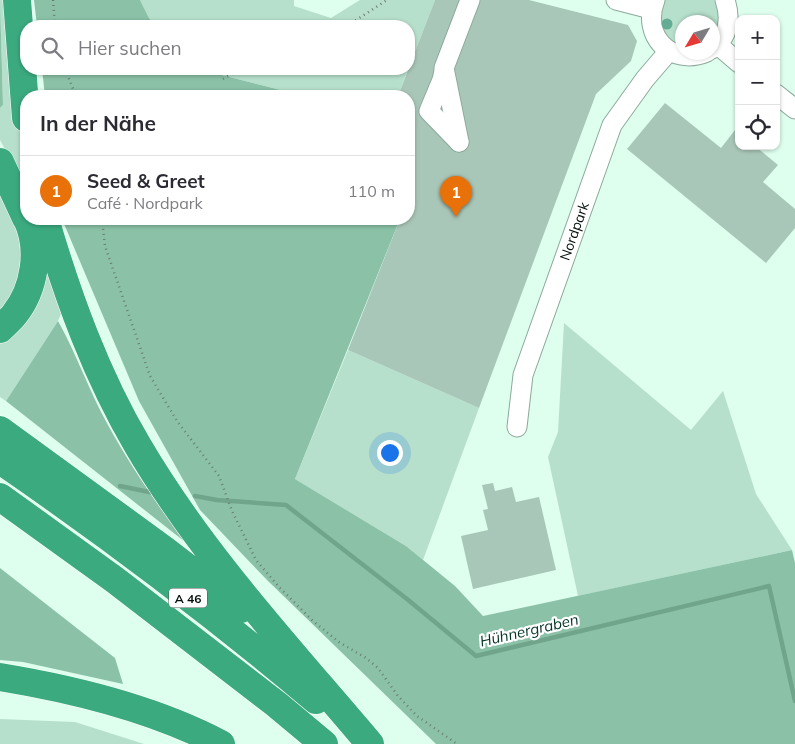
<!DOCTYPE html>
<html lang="de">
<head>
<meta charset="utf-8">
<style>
	body { margin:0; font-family:Mulish,sans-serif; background:#f2f2f3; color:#2b2b33 }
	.controls { position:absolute; right:15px; top:15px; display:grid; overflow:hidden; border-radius:10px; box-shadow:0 1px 4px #0004 }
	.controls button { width:45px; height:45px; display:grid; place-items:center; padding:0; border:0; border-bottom:1px solid #e1e1e2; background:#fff; color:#2b2b33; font:25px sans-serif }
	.compass { position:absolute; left:675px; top:15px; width:45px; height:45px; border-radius:50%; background:#fff; box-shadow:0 1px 4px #0004; rotate:232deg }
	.you { position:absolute; left:389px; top:452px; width:18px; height:18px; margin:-12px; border:4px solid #fff; border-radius:50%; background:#1a73e8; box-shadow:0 0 0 8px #1a73e833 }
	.badge { display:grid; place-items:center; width:32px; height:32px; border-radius:50%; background:#ea580c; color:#fff; font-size:16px; font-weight:700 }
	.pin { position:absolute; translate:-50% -41px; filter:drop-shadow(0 1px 2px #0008) }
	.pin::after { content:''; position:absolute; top:26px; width:18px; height:15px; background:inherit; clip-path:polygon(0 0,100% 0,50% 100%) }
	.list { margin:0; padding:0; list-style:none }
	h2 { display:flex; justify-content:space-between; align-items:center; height:65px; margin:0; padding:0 20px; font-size:21px }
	h2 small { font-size:16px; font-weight:400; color:#7c7c81 }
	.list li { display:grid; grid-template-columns:32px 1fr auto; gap:15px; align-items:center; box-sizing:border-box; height:70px; padding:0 20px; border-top:1px solid #e1e1e2 }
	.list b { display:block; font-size:19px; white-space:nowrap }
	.list p { margin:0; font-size:16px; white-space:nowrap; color:#7c7c81 }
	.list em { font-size:16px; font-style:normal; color:#7c7c81 }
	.icon { flex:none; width:28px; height:28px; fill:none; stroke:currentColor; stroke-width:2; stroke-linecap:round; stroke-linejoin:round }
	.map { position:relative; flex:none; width:795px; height:744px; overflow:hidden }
	.search { position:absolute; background:#fff; box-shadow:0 1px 4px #0004; left:20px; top:20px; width:395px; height:55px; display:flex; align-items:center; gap:12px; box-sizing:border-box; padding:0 18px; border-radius:20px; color:#7c7c81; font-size:19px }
	.panel { position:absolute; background:#fff; box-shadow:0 1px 4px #0004; left:20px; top:90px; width:395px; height:135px; border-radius:20px }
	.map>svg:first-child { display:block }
	.green { fill:#b7e0cc }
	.forest { fill:#8bc2a7 }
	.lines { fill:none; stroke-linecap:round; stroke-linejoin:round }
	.stream { stroke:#70a58c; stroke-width:4.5 }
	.building { fill:#a9c7b8 }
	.minor-casing { stroke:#8caa9b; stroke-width:21 }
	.highway-casing { stroke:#fff; stroke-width:29 }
	.path { stroke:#697e74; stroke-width:2.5; stroke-dasharray:1 4; stroke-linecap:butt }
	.minor { stroke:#fff; stroke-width:19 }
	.highway { stroke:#3baa7f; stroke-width:28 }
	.tree { fill:#64ac93 }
	.labels { text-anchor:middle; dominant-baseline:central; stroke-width:4.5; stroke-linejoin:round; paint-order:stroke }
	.shield { fill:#fff; stroke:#515855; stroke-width:1 }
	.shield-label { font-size:12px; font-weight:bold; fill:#06110c }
	.street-label { font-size:14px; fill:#06110c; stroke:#fff }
	.water-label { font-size:15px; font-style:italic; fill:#043423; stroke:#fff }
</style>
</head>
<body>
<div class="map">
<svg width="795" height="744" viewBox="0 0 795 744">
	<rect width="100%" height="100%" fill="#defeee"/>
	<!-- green -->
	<path class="green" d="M 0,0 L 11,0 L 12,66 L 26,174 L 26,188 L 0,140 L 0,108 L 3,105 Z
		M 140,0 L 294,0 L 294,6 L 331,18 L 360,0 L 435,0 L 409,68 L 409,26 L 156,26 L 149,18 Z
		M 665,0 L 714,0 C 722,12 721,25 713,36 L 712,22 L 682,22 L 682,46 C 664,40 653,17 665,0 Z
		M 198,69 L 408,69 L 398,96 L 304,96 Z
		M 0,188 L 25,245 L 25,275 L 10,301 L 0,310 Z
		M 45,261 L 63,309 L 58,321 L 6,401 L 0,397 L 0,337 Z
		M 564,323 L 691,430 L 723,391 L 756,494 L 792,550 L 578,596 L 548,457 L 558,432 Z
		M 348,350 L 479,408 L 423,560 L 406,546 L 295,479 Z
		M 0,719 L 75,722 L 144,744 L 0,744 Z"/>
	<!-- forest -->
	<path class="forest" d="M 0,0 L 3,105 L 0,108 Z
		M 34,0 L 140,0 L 149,18 L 156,26 L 37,26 Z
		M 42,69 L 198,69 L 304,96 L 45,96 Z
		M 62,219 L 400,219 L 295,479 L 406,546 L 455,586 L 483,616 L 792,550 L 795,563 L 795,744 L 436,744 L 268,581 L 200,510 L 139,401 Z
		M 58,321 C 77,355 89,391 108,425 C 131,467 159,508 189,545 L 6,401 Z
		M 0,568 L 115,658 L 123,684 L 23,662 L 0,660 Z"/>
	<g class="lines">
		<!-- stream -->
		<path class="stream" d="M 120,486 L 154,493
			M 195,496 L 217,500 L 286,505 L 407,599 L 476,656 L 769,586 L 795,701"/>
	</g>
	<!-- building -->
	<path class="building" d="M 435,0 L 529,0 L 628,25 L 637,41 L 631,61 L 596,94 L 479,408 L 348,350 L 400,219 L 409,219 L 409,96 L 398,96 Z
		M 665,103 L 721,148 L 735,130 L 739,133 L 739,146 L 755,146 L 778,165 L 763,182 L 795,209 L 795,228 L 766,263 L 627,149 Z
		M 493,483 L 495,491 L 512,487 L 516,502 L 539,497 L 556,570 L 473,589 L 461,536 L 488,530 L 483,510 L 488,509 L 482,485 Z"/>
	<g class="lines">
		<defs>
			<g id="minor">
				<path d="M 616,0 L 651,9"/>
				<path d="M 655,0 C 641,36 671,67 707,52"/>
				<path d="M 718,45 L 739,63"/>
				<path d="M 712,49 C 729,37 731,18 725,0"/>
				<path d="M 444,71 L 442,80 L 429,111 L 459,142"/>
				<path d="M 776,94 L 795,109"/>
				<path d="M 459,142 L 444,68 L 470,0"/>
				<path id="s1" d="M 517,427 L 523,375 L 612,125 L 645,79 L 669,51"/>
			</g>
			<path id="highway" d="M 17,0 L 26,118
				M 0,162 L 26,218
				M 45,219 C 68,297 96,375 138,446 C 202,555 289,648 370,744
				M 0,329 C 5,324 10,320 14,315 C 35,289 41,249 27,219
				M 0,430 L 166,551 L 241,609
				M 0,460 C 109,535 215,615 316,700
				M 0,497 L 115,580 L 276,704 L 324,744
				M 0,677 C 73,689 155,709 221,744"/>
		</defs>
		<!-- minor casing -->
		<use href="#minor" class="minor-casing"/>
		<!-- highway casing -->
		<use href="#highway" class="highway-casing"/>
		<!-- path -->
		<path class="path" d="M 53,0 L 55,26
			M 347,26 L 387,0
			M 65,69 L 76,96
			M 223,79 L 239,69
			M 102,219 L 105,246 L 150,376 L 177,421 L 219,476 L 232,511 L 256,560 L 279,587 L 313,621 L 339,642 L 366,658 L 378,668 L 398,696 L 417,716 L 457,744"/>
		<!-- minor -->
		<use href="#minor" class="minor"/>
		<!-- highway -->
		<use href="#highway" class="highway"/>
	</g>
	<!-- trees -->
	<circle class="tree" cx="667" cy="24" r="5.5"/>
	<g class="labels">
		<!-- shield labels -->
		<rect class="shield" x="169" y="588.5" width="38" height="19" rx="4"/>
		<g class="shield-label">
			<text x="188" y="598">A 46</text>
		</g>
		<!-- street labels -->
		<g class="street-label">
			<text stroke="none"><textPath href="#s1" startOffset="205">Nordpark</textPath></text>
		</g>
		<!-- water labels -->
		<g class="water-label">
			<text transform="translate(529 630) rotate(-13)">Hühnergraben</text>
		</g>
	</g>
</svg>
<div class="controls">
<button>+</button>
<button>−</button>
<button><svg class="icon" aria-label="locate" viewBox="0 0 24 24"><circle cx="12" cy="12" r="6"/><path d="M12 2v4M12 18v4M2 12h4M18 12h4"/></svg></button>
</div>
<svg class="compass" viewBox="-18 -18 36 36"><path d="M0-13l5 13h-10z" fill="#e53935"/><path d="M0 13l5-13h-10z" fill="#7c7c81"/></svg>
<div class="you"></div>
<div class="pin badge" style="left:456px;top:217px;background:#e8710a">1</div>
<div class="search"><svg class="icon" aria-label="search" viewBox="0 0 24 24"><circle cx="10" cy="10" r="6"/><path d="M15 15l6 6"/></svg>Hier suchen</div>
<section class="panel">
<h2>In der Nähe<small></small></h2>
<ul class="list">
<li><span class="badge" style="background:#e8710a">1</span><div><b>Seed &amp; Greet</b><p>Café · Nordpark</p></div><em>110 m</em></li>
</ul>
</section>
</div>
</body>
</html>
